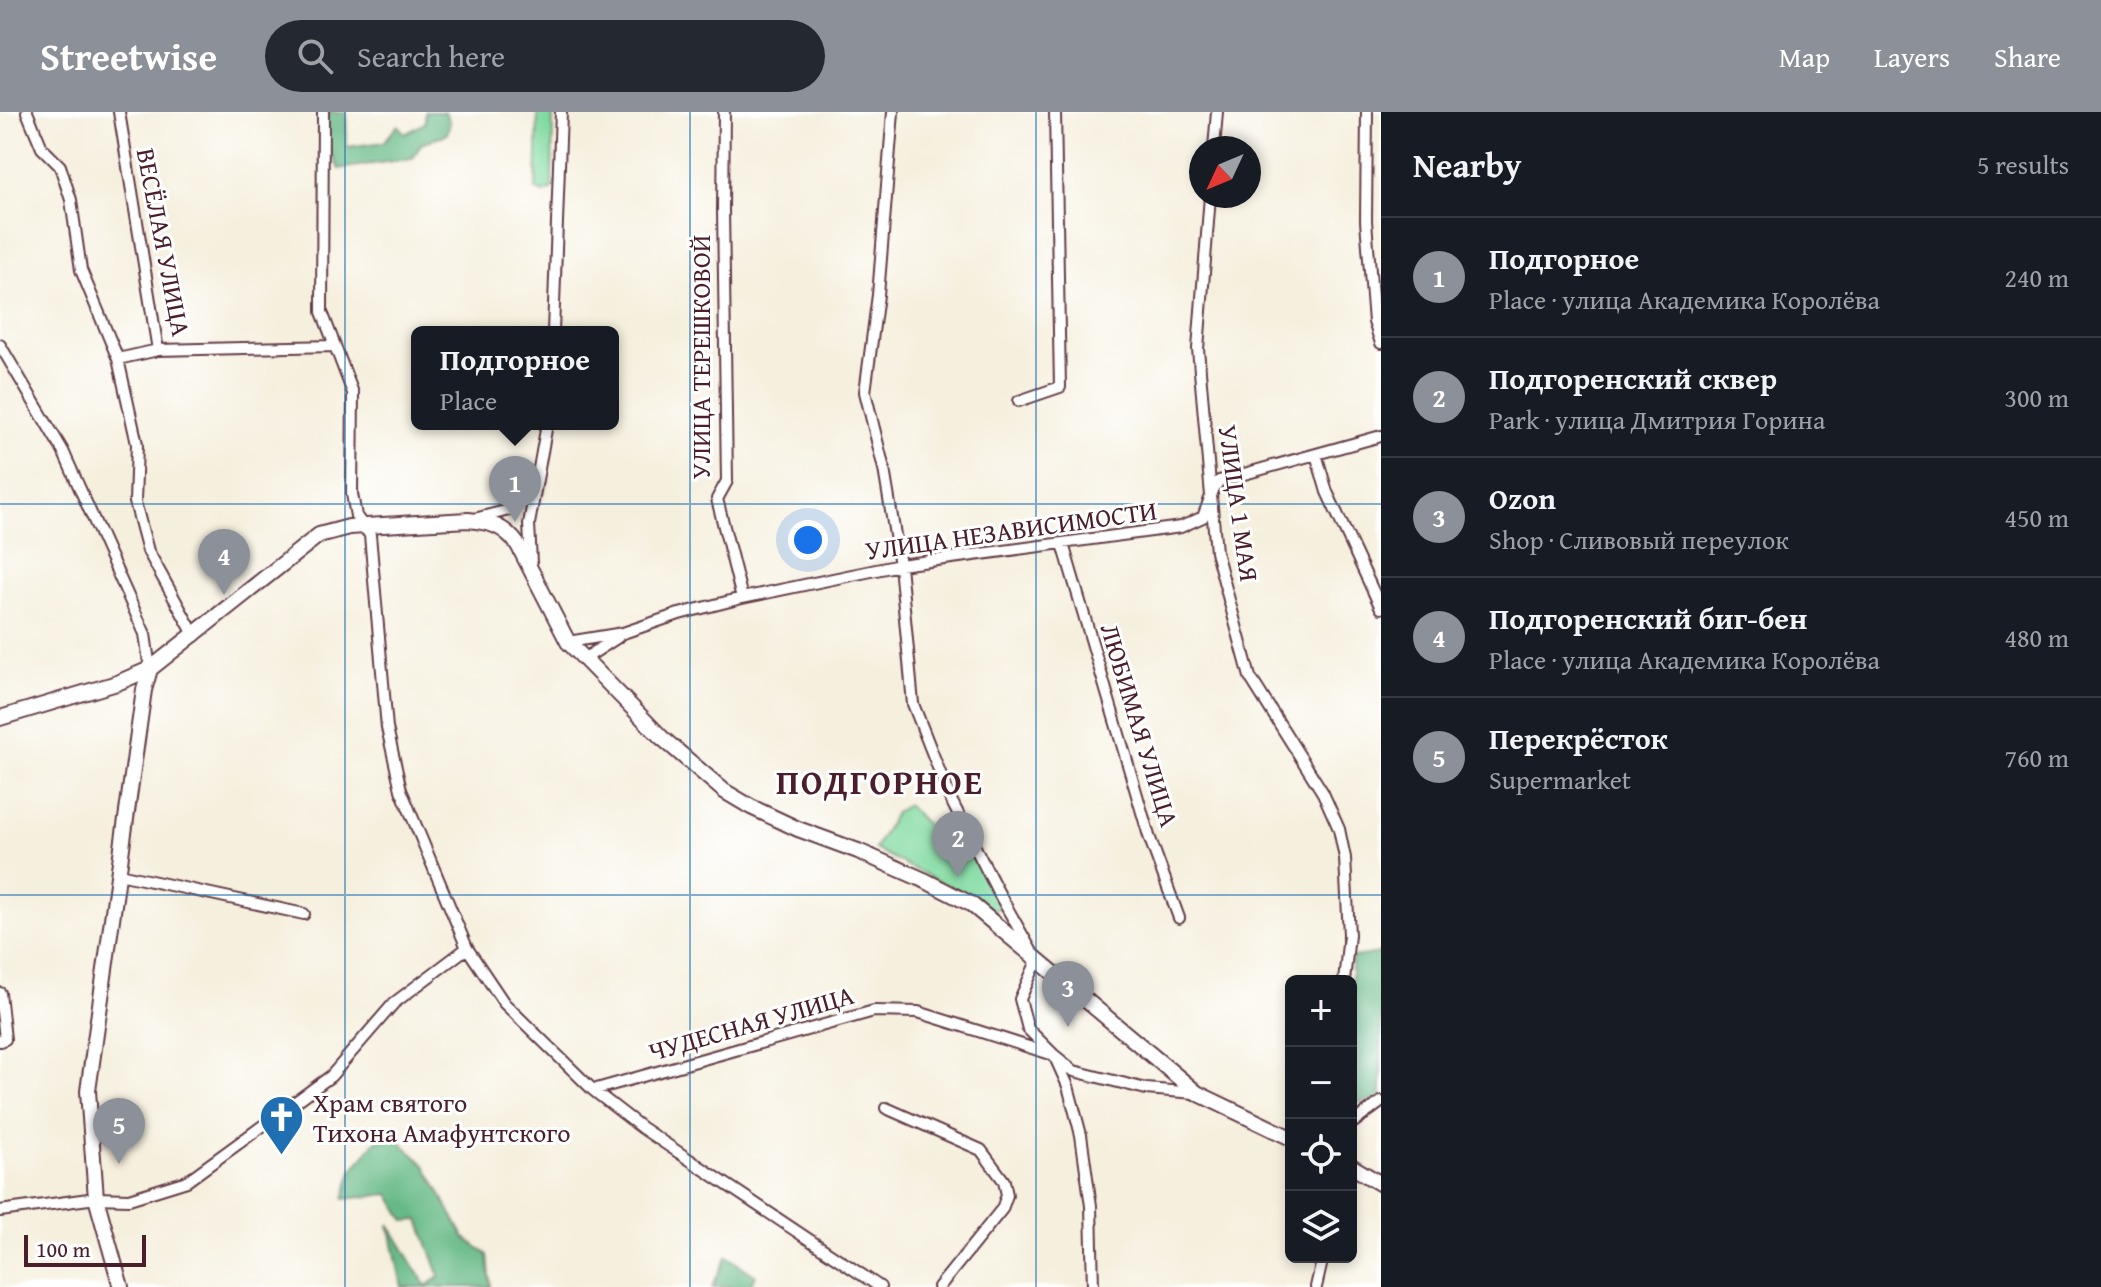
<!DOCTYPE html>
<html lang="en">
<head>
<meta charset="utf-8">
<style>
	body { margin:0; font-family:"Gentium Book Plus",serif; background:#242831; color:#f1f3f6 }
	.controls { position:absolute; right:24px; bottom:24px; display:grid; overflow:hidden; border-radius:12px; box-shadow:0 4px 12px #0003 }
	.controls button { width:72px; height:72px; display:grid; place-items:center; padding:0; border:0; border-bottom:2px solid #363941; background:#171b24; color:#f1f3f6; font:40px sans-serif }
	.compass { position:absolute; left:1189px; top:24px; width:72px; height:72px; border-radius:50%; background:#171b24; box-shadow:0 4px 12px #0003; rotate:226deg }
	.scale { position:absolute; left:24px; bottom:20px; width:122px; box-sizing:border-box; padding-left:8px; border:4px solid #4a1f2b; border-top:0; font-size:22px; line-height:28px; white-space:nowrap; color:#4a1f2b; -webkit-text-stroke:6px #fff; paint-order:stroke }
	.you { position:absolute; left:808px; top:428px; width:28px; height:28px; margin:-20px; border:6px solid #fff; border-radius:50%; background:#1a73e8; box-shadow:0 0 0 12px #1a73e833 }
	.badge { display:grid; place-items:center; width:52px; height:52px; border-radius:50%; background:#8c9099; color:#fff; font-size:26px; font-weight:700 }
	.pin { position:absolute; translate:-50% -66px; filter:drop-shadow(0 2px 4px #0008) }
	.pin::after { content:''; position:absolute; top:42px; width:28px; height:24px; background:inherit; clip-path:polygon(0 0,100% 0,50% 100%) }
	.popup { position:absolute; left:411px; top:214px; width:208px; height:104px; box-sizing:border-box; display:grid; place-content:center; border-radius:12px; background:#171b24; filter:drop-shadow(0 2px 6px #0005); font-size:26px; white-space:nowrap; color:#9ea1a6 }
	.popup b { font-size:30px; color:#f1f3f6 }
	.popup::after { content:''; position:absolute; left:50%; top:100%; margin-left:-16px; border:16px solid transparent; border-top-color:#171b24 }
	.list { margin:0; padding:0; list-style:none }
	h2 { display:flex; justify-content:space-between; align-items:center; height:104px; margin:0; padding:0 32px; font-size:34px }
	h2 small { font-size:26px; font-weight:400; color:#9ea1a6 }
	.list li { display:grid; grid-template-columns:52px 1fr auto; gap:24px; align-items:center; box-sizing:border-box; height:120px; padding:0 32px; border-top:2px solid #363941 }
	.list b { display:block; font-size:30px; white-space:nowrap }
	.list p { margin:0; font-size:26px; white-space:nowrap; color:#9ea1a6 }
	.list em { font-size:26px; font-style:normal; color:#9ea1a6 }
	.icon { flex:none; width:44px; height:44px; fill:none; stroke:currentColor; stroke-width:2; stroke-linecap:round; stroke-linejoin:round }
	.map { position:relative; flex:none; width:1381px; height:1175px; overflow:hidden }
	header { display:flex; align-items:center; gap:48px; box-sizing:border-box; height:112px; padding:0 40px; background:#8c9099; color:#fff }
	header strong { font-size:38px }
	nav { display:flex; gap:44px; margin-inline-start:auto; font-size:28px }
	.search { width:560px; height:72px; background:#242831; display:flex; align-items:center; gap:20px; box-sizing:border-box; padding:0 28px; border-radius:44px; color:#9ea1a6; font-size:30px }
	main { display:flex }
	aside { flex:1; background:#171b24 }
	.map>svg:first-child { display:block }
	.green { fill:#7ed99f; stroke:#647c65; stroke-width:2 }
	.forest { fill:#66b986; stroke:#586c58; stroke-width:2 }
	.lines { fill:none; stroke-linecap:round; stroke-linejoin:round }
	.street-casing { stroke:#643e46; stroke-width:14 }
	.secondary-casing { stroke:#643e46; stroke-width:18 }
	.street { stroke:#fff; stroke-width:10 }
	.secondary { stroke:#fff; stroke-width:14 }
	.grid { fill:none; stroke:#1f6fb2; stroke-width:2; stroke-opacity:0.55 }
	.labels { text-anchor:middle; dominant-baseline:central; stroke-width:6; stroke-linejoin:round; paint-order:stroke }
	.street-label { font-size:26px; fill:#4a1f2b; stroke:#fff }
	.poi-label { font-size:26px; fill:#4a1f2b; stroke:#fff; text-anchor:start }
	.district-label { font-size:34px; font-weight:bold; letter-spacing:2px; fill:#4a1f2b; stroke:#fff }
</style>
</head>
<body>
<header>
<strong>Streetwise</strong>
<div class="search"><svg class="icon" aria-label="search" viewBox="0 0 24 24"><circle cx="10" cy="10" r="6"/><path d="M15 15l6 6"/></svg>Search here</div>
<nav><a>Map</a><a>Layers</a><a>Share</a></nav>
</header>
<main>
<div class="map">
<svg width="1381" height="1175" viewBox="0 0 1381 1175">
	<rect width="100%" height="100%" fill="#fff"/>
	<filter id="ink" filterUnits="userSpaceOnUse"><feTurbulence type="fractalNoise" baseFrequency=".0125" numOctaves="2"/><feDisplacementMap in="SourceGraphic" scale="16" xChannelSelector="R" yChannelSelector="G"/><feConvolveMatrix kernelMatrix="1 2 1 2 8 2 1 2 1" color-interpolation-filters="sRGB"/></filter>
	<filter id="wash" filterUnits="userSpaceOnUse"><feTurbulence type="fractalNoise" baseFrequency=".006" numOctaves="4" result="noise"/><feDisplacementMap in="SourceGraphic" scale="32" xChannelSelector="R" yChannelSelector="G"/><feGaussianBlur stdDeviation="1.8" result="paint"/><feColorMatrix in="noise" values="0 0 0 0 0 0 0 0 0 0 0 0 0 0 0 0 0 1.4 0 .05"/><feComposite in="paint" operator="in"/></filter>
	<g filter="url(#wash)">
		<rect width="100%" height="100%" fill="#f5efdd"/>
		<!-- green -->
		<path class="green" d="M 538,0 L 553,0 L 552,77 L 544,81 L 536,78 Z
			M 907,693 L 940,726 L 957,710 L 999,793 L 998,797 L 994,798 L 875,737 L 895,701 Z"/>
		<!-- forest -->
		<path class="forest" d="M 320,0 L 346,0 L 347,35 L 384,30 L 398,13 L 405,22 L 425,11 L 425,0 L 445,0 L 450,11 L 447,22 L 421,32 L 413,46 L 339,57 L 322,23 Z
			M 1381,841 L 1381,987 L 1355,991 L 1351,942 L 1352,845 Z
			M 395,1025 L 425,1053 L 464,1125 L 488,1143 L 491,1175 L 402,1175 L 389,1112 L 426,1174 L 440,1165 L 419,1108 L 405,1109 L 389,1082 L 344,1087 L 352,1059 L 376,1029 Z
			M 727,1144 L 756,1164 L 749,1175 L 712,1175 Z"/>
	</g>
	<g filter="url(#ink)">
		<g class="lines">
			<defs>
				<path id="street" d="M 27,0 L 42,36 L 60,54 L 71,88 L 81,158 L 118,247 L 137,332 L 135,390 L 148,439 L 195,524
					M 119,0 L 158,238
					M 323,0 L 322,200 L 353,281 L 352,382 L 356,404 L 370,423 L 387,616 L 401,678 L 467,836 L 504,891 L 593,978 L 642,1016 L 880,1175
					M 724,0 L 723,97 L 727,369 L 717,387 L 742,486
					M 893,0 L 878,183 L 865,280 L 884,357 L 900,453 L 913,592 L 950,686 L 997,778 L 1037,849 L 1020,887 L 1028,917 L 1054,943 L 1068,974 L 1081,1023 L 1091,1094 L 1093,1175
					M 1367,0 L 1366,109 L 1374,210 L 1381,231
					M 1214,36 L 1217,0
					M 1210,84 L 1198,237 L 1216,440 L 1250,565 L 1323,681 L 1339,717 L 1345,746 L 1349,823 L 1344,869
					M 553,220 L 561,0
					M 0,233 L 63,339 L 145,522 L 150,557
					M 118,247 L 158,238 L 335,234
					M 1019,289 L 1060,275 L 1055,0
					M 1316,342 L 1327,380 L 1381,496
					M 478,406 L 509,398 L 533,372
					M 1063,432 L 1149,724 L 1179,806
					M 531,451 L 529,412 L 547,312
					M 568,530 L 623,521 L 679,502 L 742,486 L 900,453 L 1181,415 L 1203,405 L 1214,376 L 1219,369 L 1381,324
					M 584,547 L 618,525
					M 119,762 L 304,802
					M 0,881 L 5,927 L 0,929
					M 593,978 L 874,899 L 918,900 L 1054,943 L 1074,959 L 1146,977 L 1195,981
					M 886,996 L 981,1038 L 1004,1069 L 1007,1083 L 1002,1097 L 939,1175
					M 1351,1012 L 1381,990
					M 0,1099 L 96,1086 L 129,1087 L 187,1069 L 331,964 L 394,891 L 467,836
					M 1316,1175 L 1323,1145"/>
				<path id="secondary" d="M 0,606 L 117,571 L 150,557 L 319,423 L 349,415 L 468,408 C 490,410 505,414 518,433 L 568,530 L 661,625 L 724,679 L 751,695 L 798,717 L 858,739 L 926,769 L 971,792 L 1197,981 L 1291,1026
					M 1351,1054 L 1381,1072
					M 121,1175 L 96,1086 L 88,979 L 144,578 L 150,557"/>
			</defs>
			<!-- street casing -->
			<use href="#street" class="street-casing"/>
			<!-- secondary casing -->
			<use href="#secondary" class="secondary-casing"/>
			<!-- street -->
			<use href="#street" class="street"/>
			<!-- secondary -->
			<use href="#secondary" class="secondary"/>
		</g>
	</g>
	<!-- grid -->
	<path class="grid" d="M 345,0 L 345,1175M 690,0 L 690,1175M 1036,0 L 1036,1175M 0,392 L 1381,392M 0,783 L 1381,783"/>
	<!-- icons -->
	<defs>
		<symbol id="church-pin" viewBox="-11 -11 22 30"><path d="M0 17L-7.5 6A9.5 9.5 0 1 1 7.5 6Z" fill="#1f6fb2" stroke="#fff"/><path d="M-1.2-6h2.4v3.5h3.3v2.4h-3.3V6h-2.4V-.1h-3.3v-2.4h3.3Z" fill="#fff"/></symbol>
	</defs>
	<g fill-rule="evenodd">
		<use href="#church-pin" x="256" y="980" width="51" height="69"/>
	</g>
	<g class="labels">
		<!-- street labels -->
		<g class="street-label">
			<text transform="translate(164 130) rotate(79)">ВЕСЁЛАЯ УЛИЦА</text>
			<text transform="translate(700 245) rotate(-90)">УЛИЦА ТЕРЕШКОВОЙ</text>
			<text transform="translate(1239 391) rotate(82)">УЛИЦА 1 МАЯ</text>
			<text transform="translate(1011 418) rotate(-8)">УЛИЦА НЕЗАВИСИМОСТИ</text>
			<text transform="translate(1140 613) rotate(73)">ЛЮБИМАЯ УЛИЦА</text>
			<text transform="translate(751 911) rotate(-16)">ЧУДЕСНАЯ УЛИЦА</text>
		</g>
		<!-- poi labels -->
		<g class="poi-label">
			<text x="313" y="990">Храм святого<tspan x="313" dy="30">Тихона Амафунтского</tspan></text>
		</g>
		<!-- district labels -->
		<g class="district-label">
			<text x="880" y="669">ПОДГОРНОЕ</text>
		</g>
	</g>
</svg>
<div class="controls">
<button>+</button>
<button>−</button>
<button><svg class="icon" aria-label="locate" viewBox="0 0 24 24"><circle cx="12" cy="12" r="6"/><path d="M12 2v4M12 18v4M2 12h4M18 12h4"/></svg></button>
<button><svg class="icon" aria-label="layers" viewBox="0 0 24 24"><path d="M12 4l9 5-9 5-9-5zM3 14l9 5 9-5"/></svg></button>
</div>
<svg class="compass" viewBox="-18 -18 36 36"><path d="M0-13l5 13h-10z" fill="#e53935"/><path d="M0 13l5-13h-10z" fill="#9ea1a6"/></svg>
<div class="scale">100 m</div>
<div class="you"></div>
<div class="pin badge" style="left:515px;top:410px">1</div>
<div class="popup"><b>Подгорное</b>Place</div>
<div class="pin badge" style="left:958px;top:765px">2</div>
<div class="pin badge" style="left:1068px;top:915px">3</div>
<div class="pin badge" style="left:224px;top:483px">4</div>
<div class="pin badge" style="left:119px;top:1052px">5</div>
</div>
<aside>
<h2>Nearby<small>5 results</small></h2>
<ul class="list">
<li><span class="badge">1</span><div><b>Подгорное</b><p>Place · улица Академика Королёва</p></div><em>240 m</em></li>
<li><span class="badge">2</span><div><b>Подгоренский сквер</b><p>Park · улица Дмитрия Горина</p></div><em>300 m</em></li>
<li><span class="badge">3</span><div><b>Ozon</b><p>Shop · Сливовый переулок</p></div><em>450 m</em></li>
<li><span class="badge">4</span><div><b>Подгоренский биг-бен</b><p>Place · улица Академика Королёва</p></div><em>480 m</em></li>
<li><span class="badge">5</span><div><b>Перекрёсток</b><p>Supermarket</p></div><em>760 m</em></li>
</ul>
</aside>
</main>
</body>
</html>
